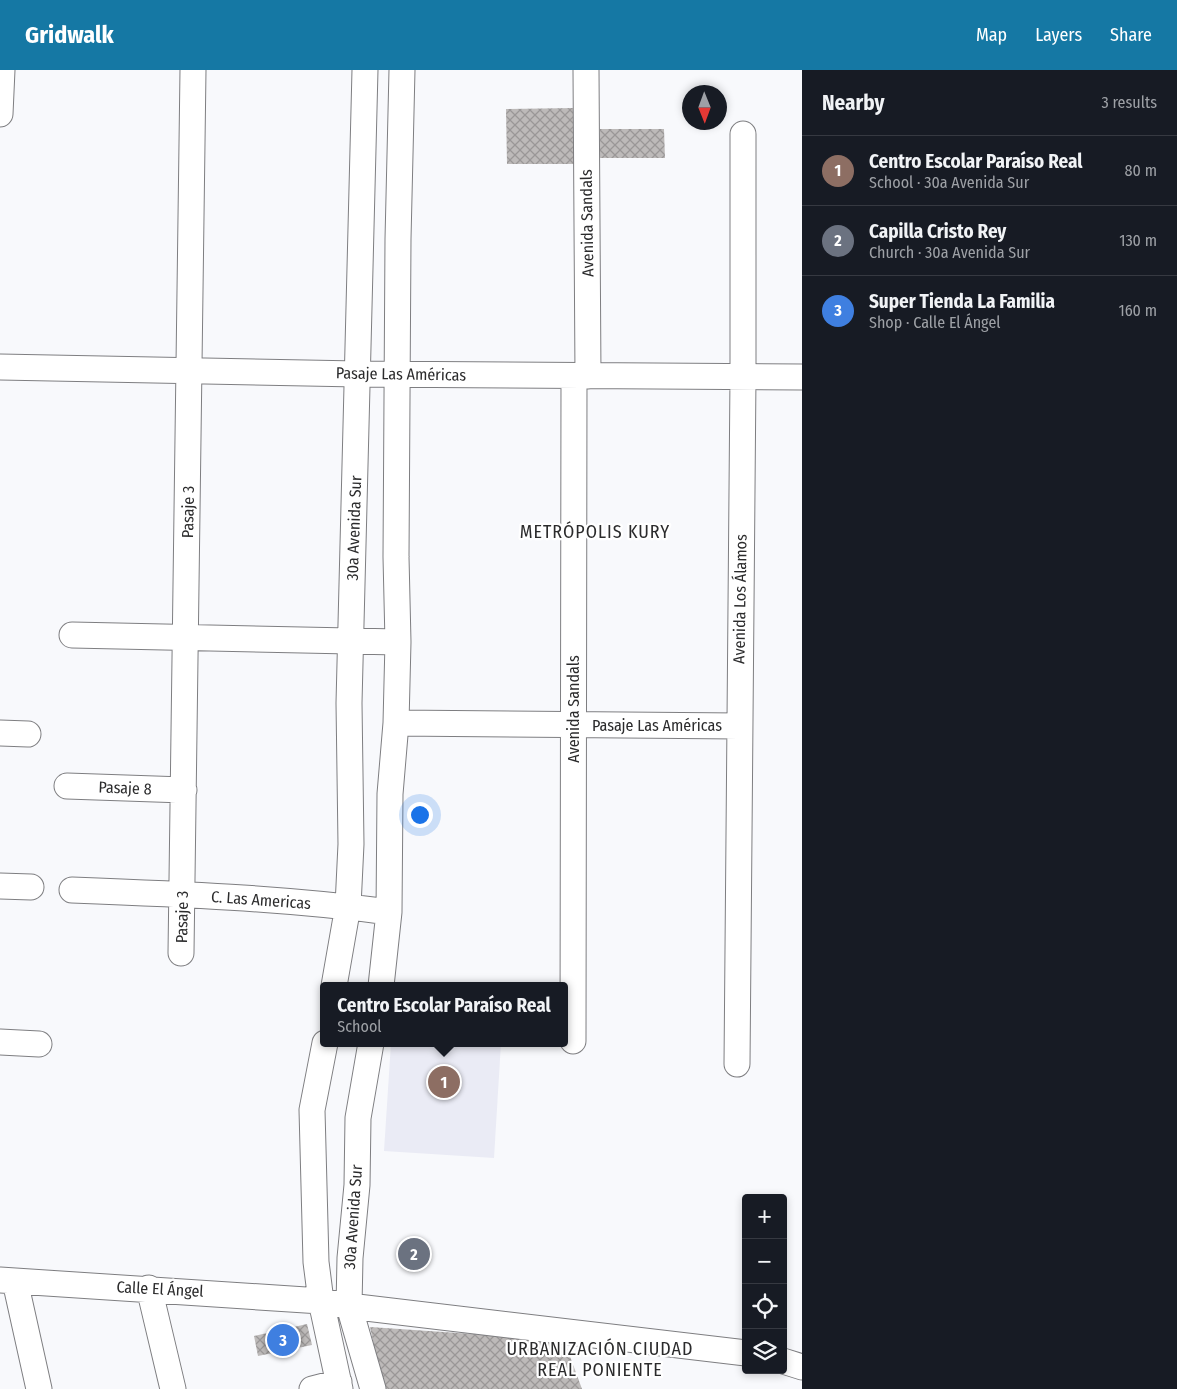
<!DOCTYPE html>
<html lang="en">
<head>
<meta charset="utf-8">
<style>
	body { margin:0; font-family:"Fira Sans Condensed",sans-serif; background:#242831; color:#f1f3f6 }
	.controls { position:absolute; right:15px; bottom:15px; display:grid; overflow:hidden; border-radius:5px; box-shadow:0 2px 8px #0003 }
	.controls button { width:45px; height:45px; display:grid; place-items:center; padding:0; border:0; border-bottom:1px solid #363941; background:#171b24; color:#f1f3f6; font:25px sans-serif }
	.compass { position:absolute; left:682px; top:15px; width:45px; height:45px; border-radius:50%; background:#171b24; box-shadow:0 2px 8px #0003; rotate:179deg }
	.you { position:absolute; left:419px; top:744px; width:18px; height:18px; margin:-12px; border:4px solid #fff; border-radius:50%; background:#1a73e8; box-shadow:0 0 0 8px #1a73e833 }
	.badge { display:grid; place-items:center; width:32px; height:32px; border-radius:50%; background:#1578a4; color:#fff; font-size:16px; font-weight:700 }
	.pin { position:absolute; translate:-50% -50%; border:2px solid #fff; box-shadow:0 1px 5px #0006 }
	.popup { position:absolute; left:320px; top:912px; width:248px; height:65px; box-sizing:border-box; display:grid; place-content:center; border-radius:5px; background:#171b24; filter:drop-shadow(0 1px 4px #0005); font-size:16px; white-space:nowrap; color:#9ea1a6 }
	.popup b { font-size:19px; color:#f1f3f6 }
	.popup::after { content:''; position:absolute; left:50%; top:100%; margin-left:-10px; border:10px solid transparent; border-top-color:#171b24 }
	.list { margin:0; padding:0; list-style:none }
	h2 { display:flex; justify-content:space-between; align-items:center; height:65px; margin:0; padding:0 20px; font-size:21px }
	h2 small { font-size:16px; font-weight:400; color:#9ea1a6 }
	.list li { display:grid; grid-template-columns:32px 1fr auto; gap:15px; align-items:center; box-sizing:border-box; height:70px; padding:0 20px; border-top:1px solid #363941 }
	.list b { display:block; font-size:19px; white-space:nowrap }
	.list p { margin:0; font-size:16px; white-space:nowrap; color:#9ea1a6 }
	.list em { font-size:16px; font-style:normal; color:#9ea1a6 }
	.icon { flex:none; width:28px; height:28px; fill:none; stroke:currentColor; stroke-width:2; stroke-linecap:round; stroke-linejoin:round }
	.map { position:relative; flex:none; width:802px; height:1319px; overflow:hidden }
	header { display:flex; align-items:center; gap:30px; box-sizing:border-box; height:70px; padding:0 25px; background:#1578a4; color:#fff }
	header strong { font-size:24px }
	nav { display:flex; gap:28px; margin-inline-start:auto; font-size:18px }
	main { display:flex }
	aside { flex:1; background:#171b24 }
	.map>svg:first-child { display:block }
	.built { fill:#eaebf5 }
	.building { fill:url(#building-cross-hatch) }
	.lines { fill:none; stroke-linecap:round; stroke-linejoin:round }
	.minor-casing { stroke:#7e7e81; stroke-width:27 }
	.minor { stroke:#fff; stroke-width:25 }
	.labels { text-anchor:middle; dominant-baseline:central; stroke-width:4.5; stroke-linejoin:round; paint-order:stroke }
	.street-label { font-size:16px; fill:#2b2b2c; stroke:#fff }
	.neighbourhood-label { font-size:18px; letter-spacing:1px; fill:#2b2b2c; stroke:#fff }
</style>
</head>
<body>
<header>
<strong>Gridwalk</strong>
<nav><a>Map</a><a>Layers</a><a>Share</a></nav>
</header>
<main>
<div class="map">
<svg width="802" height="1319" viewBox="0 0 802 1319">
	<defs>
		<pattern id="building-cross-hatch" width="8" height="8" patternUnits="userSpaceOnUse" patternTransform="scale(1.25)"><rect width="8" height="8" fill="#bdbab9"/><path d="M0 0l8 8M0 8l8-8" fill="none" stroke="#9a9797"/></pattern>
	</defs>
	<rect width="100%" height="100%" fill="#f8f9fc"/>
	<!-- built -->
	<path class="built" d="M 391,973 L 501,973 L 494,1088 L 384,1081 Z"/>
	<!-- building -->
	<path class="building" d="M 575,38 L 576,94 L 507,94 L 506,39 Z
		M 600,59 L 664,59 L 665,88 L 600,88 Z
		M 307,1254 L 312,1275 L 258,1286 L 254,1266 Z
		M 370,1257 L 564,1270 L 582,1319 L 383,1319 Z"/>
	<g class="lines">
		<defs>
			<path id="minor" d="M 586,0 L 588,306
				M 0,44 L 2,0
				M 0,297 L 358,304 L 802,307
				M 72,565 L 398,572
				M 396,653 L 739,656
				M 0,663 L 28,664
				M 67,716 L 184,720
				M 0,816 L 31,817
				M 72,820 C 178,824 284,828 389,842
				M 181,883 L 193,0
				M 334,916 L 348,836 L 351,774 L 349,633 L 365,0
				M 381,916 L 389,842 L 390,724 L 396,653 L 398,572 L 396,487 L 398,169 L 402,0
				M 573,971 L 574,306
				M 0,972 L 39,974
				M 325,973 L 312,1040 L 316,1192 L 321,1231 L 340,1319
				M 371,973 L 358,1048 L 357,1115 L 350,1188 L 349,1236 L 373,1319
				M 737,994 L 743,306 L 743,64
				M 0,1210 L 321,1231 L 349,1236 L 746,1283
				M 15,1211 L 39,1319
				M 149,1218 L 173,1319
				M 783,1291 L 802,1297
				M 312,1319 L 339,1312"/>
		</defs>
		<!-- minor casing -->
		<use href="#minor" class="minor-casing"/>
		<!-- minor -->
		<use href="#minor" class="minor"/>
	</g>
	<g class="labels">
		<!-- street labels -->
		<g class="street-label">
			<text transform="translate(587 153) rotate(-91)">Avenida Sandals</text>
			<text transform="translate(401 304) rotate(1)">Pasaje Las Américas</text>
			<text transform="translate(188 442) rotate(-89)">Pasaje 3</text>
			<text transform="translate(354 458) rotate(-88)">30a Avenida Sur</text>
			<text transform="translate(740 529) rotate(-89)">Avenida Los Álamos</text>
			<text transform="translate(573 639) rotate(-90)">Avenida Sandals</text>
			<text x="657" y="655">Pasaje Las Américas</text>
			<text transform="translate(125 718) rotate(2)">Pasaje 8</text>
			<text transform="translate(261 830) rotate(4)">C. Las Americas</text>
			<text transform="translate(182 847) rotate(-89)">Pasaje 3</text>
			<text transform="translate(353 1147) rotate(-86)">30a Avenida Sur</text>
			<text transform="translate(160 1219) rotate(3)">Calle El Ángel</text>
		</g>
		<!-- neighbourhood labels -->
		<g class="neighbourhood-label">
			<text x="595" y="462">METRÓPOLIS KURY</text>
			<text x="600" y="1279">URBANIZACIÓN CIUDAD<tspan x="600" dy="21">REAL PONIENTE</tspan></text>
		</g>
	</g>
</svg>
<div class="controls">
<button>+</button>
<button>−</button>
<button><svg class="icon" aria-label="locate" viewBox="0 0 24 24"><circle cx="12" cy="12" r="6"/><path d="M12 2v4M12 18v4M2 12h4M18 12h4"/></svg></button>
<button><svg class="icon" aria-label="layers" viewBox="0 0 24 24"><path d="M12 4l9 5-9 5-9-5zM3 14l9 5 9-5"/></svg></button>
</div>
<svg class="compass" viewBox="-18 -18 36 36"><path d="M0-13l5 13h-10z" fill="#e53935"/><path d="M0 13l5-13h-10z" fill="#9ea1a6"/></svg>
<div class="you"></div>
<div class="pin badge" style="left:444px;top:1012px;background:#8d6e63">1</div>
<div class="popup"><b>Centro Escolar Paraíso Real</b>School</div>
<div class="pin badge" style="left:414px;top:1184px;background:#6b7280">2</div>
<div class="pin badge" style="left:283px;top:1270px;background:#3f7fe0">3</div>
</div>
<aside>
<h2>Nearby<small>3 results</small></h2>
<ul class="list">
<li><span class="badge" style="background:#8d6e63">1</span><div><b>Centro Escolar Paraíso Real</b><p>School · 30a Avenida Sur</p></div><em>80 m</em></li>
<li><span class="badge" style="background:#6b7280">2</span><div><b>Capilla Cristo Rey</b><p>Church · 30a Avenida Sur</p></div><em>130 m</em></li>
<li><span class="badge" style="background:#3f7fe0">3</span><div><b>Super Tienda La Familia</b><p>Shop · Calle El Ángel</p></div><em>160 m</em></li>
</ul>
</aside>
</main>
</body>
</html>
